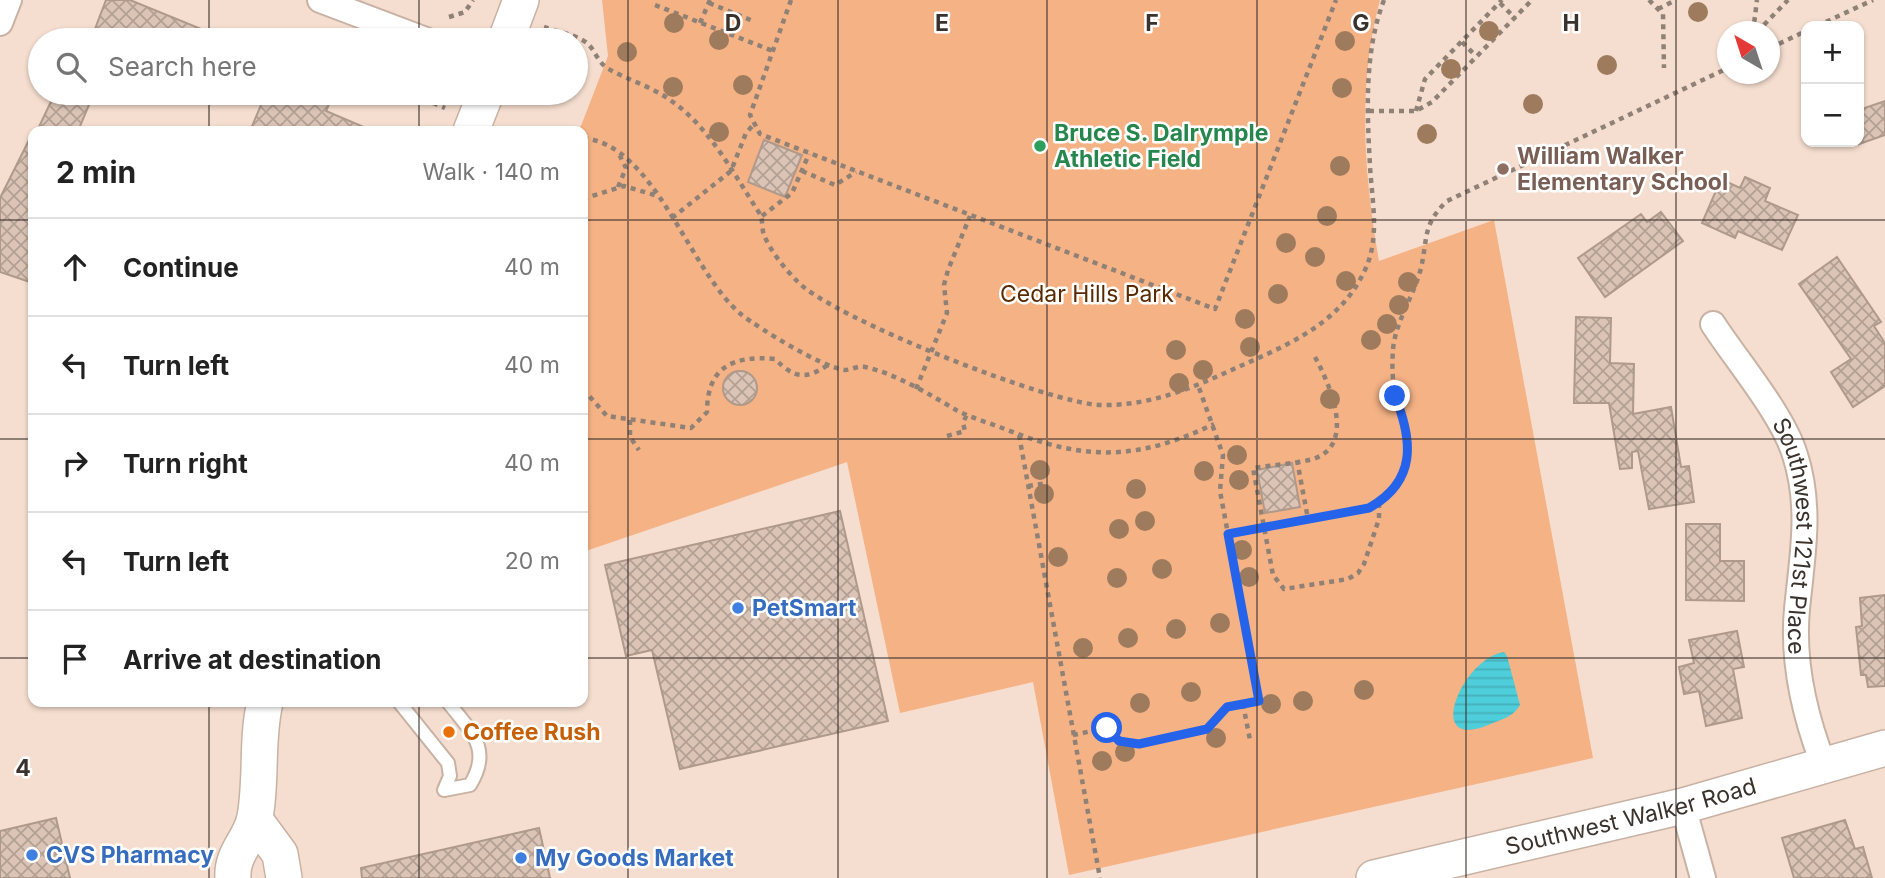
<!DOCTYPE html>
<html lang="en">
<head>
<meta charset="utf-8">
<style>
	body { margin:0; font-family:Inter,sans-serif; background:#f2f2f2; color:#222 }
	.controls { position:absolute; right:21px; top:21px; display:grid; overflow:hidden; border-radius:14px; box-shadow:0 2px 5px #0004 }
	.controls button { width:63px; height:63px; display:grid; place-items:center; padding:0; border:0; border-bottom:2px solid #e0e0e0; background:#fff; color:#222; font:35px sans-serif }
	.compass { position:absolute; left:1717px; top:21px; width:63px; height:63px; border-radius:50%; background:#fff; box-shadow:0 2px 5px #0004; rotate:321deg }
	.stop { position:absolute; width:21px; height:21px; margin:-16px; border:5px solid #2563eb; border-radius:50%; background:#fff }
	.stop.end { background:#2563eb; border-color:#fff; box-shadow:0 2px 7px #0008 }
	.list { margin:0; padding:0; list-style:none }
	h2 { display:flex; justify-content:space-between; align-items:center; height:91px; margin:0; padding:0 28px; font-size:30px }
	h2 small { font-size:23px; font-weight:400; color:#767676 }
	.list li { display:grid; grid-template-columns:46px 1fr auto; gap:21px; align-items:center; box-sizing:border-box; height:98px; padding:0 28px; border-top:2px solid #e0e0e0 }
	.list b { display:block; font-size:26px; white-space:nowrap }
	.list em { font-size:23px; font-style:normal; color:#767676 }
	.icon { flex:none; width:38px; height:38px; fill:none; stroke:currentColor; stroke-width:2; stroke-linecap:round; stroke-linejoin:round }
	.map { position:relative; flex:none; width:1885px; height:878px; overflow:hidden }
	.search { position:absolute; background:#fff; box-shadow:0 2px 5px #0004; left:28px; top:28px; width:560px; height:77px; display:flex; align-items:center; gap:18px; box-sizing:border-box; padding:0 24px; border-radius:38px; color:#767676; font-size:26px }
	.panel { position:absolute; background:#fff; box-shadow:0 2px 5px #0004; left:28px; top:126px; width:560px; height:581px; border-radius:14px }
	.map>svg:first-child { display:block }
	.green { fill:#f4b285 }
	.water { fill:url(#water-rules) }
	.building { fill:url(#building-cross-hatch); stroke:#ae998b; stroke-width:2 }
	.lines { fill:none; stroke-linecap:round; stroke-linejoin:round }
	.service-casing { stroke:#c8b2a4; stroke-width:16 }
	.minor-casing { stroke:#c8b2a4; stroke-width:28 }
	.secondary-casing { stroke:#c8b2a4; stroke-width:38 }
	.path { stroke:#908177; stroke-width:4.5; stroke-dasharray:5 5; stroke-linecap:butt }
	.service { stroke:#fff; stroke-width:12 }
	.minor { stroke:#fff; stroke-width:24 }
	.secondary { stroke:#fff; stroke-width:35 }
	.tree { fill:#9f7b5d }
	.route { stroke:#2563eb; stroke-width:9 }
	.grid { fill:none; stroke:#3a322c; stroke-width:2; stroke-opacity:0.55 }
	.leisure-dot { fill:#2e9e5b; stroke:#fff; stroke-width:2.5 }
	.education-dot { fill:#8d6e63; stroke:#fff; stroke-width:2.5 }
	.shop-dot { fill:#3f7fe0; stroke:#fff; stroke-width:2.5 }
	.food-dot { fill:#e8710a; stroke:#fff; stroke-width:2.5 }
	.labels { text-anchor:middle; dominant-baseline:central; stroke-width:5; stroke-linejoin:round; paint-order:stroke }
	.leisure-label { font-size:23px; font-weight:bold; fill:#27864d; stroke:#fff; text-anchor:start }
	.education-label { font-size:23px; font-weight:bold; fill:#785e54; stroke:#fff; text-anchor:start }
	.park-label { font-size:23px; fill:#592a00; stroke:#fff }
	.street-label { font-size:23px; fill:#3a322c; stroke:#fff }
	.shop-label { font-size:23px; font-weight:bold; fill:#366cbe; stroke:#fff; text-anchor:start }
	.food-label { font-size:23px; font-weight:bold; fill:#c56008; stroke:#fff; text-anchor:start }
	.grid-label { font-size:23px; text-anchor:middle; font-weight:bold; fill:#3a322c; stroke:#fff; stroke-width:5; stroke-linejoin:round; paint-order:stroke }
</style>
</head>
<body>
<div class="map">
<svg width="1885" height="878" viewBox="0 0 1885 878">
	<defs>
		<pattern id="water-rules" width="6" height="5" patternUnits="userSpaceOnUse" patternTransform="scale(1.75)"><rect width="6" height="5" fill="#4ecdda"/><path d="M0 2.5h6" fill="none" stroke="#45b0bb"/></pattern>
		<pattern id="building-cross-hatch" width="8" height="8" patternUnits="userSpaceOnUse" patternTransform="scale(1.75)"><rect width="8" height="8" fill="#dbc4b6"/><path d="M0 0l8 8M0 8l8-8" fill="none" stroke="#b3a094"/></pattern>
	</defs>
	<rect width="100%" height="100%" fill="#f5decf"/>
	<!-- green -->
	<path class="green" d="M 602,0 L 1380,0 C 1357,85 1364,175 1379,261 L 1494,220 L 1593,758 L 1069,875 L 1033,682 L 900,713 L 847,462 L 583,552 L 583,131 L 579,131 L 608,56 Z"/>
	<!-- water -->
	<path class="water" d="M 1504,652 L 1507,656 L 1520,705 C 1512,718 1502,719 1488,725 C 1423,752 1462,658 1504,652 Z"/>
	<!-- building -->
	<path class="building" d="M 106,0 L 130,0 L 221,37 L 220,40 L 124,40 L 95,29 Z
		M 55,93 L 94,93 L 78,131 L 37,131 Z
		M 266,93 L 334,93 L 326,111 L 373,131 L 250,131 Z
		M 1885,101 L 1885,135 L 1859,144 L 1859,110 Z
		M 33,132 L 33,283 L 0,272 L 0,198 Z
		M 764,140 L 802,155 L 785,197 L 748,182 Z
		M 1745,177 L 1770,188 L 1765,201 L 1798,215 L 1782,250 L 1738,231 L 1735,238 L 1702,223 L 1721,179 L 1740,188 Z
		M 1661,212 L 1683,241 L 1605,297 L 1578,258 L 1641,214 L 1647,222 Z
		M 1837,257 L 1881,322 L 1874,326 L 1885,343 L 1885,386 L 1853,407 L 1831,372 L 1851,359 L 1799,284 Z
		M 1576,317 L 1611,318 L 1610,363 L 1634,364 L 1633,414 L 1671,407 L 1681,467 L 1689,466 L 1694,502 L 1649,509 L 1638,451 L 1632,452 L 1632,468 L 1620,469 L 1609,403 L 1574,403 Z
		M723 388a17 17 0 1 1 34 0a17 17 0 1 1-34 0Z
		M 1292,463 L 1300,507 L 1265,513 L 1257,470 Z
		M 840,511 L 888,721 L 680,769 L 652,650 L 626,656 L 605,565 Z
		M 1686,524 L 1720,524 L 1720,561 L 1744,561 L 1744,601 L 1686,600 Z
		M 1885,595 L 1885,686 L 1868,687 L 1866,675 L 1861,675 L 1856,627 L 1862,626 L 1860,598 Z
		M 1737,631 L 1744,667 L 1733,669 L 1742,718 L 1706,726 L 1699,691 L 1684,694 L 1679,667 L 1694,663 L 1689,640 Z
		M 56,818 L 70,878 L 0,878 L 0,831 Z
		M 1845,820 L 1855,849 L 1863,847 L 1872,878 L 1794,878 L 1782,838 Z
		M 539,828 L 550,878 L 362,878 L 361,868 Z"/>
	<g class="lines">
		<defs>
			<path id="service" d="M 399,702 L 448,763 L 450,776 L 444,790
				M 444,790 L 470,785 C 493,748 470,731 448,702"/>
			<g id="minor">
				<path d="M 320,0 L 426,40"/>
				<path d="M 0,23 L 9,0"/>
				<path id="s1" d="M 1713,324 C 1737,361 1783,415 1795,455 C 1812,508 1802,557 1797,609 C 1792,662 1805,717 1824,766"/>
				<path d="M 1683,806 L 1703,878"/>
			</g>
			<g id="secondary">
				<path d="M 506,40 L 521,0"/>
				<path d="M 471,131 L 486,93"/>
				<path d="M 255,820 L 280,854 L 284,878"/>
				<path d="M 233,878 C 231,853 251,840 255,817 C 262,779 256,740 265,702"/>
				<path id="s2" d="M 1374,878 L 1683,806 L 1885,748"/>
			</g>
		</defs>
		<!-- service casing -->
		<use href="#service" class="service-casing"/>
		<!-- minor casing -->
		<use href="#minor" class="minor-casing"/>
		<!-- secondary casing -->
		<use href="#secondary" class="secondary-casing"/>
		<!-- path -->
		<path class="path" d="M 791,0 L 750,115 L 760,134 L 1215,309 L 1336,0
			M 1649,0 L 1663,14 L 1664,68
			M 709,3 L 753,21
			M 1500,3 L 1515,18
			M 655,5 L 773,51
			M 1658,9 L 1676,0
			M 449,17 L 465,12 L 473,0
			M 700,23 L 710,0
			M 1817,26 L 1873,0
			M 544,27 C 556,31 577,35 587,43 C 595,50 597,61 607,68 C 627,80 651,86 670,100 C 708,125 734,174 758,211 C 764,219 761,227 764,235 C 771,252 786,270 798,282 C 833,318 1050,404 1101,405 C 1145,406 1185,391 1225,373 C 1277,349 1336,329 1363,274 C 1381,240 1372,203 1370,166 C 1367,111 1364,52 1384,0
			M 1753,32 L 1757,0
			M 1757,32 L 1788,0
			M 1462,42 L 1476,56
			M 1770,48 L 1806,31
			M 433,103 L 445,108
			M 1369,111 L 1416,111 L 1432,102 L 1532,0
			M 1416,111 L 1425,79 L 1502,0
			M 583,138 C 656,145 689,272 742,315 C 760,329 823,368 845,370 C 852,370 858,365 865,367 C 894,373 931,395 956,410 C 971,418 990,423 1005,429 C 1084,461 1137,461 1214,424
			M 802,171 L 835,185 L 856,172
			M 618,187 L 626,168 L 619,154
			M 583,199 L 624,186 L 658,196
			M 762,216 L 792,193 L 809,154
			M 672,218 L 731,171 L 746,133 L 754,124
			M 1315,357 C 1328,381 1358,445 1313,459 C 1295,464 1272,465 1253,468 L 1273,575 L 1284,589 L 1348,579 L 1358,573 L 1364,564 L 1379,519 L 1379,502
			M 583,389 L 607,416 L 691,428 L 707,412 C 707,367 733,355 775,359 C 795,379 806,380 829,364
			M 916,389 L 947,313 L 944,285 L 948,270 L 970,216
			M 630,420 L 630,437 L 639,450
			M 1019,435 L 1100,878
			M 947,436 L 965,431 L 963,423 L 967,414
			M 1297,460 L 1308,519
			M 1028,486 L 1048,483
			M 1228,534 L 1369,508 C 1396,493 1414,464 1408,433 C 1405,420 1399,409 1396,397 C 1392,383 1392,363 1393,349 C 1396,320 1414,296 1421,268 C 1428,238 1422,225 1447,201 L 1728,68
			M 1243,704 L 1250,740
			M 1073,735 L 1106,728 L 1119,741 L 1139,744 L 1207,729 L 1227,707 L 1259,701 L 1220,491 L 1223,455 L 1198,385"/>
		<!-- service -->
		<use href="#service" class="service"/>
		<!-- minor -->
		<use href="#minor" class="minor"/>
		<!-- secondary -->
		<use href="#secondary" class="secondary"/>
	</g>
	<!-- trees -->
	<g class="tree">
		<circle cx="1698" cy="12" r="10"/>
		<circle cx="674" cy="23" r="10"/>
		<circle cx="1489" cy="31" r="10"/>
		<circle cx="719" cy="40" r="10"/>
		<circle cx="1345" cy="41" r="10"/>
		<circle cx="627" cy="52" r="10"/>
		<circle cx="1607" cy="65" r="10"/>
		<circle cx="1451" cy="69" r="10"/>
		<circle cx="743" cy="85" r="10"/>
		<circle cx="673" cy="87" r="10"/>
		<circle cx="1342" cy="88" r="10"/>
		<circle cx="1533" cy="104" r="10"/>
		<circle cx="719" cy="132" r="10"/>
		<circle cx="1427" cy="134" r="10"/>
		<circle cx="1340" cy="166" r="10"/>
		<circle cx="1327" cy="216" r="10"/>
		<circle cx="1286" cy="243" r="10"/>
		<circle cx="1315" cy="257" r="10"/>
		<circle cx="1346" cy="281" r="10"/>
		<circle cx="1408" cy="282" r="10"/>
		<circle cx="1278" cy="294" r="10"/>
		<circle cx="1399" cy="305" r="10"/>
		<circle cx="1245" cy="319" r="10"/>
		<circle cx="1387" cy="324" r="10"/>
		<circle cx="1371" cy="340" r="10"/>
		<circle cx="1250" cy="347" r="10"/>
		<circle cx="1176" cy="350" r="10"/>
		<circle cx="1203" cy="370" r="10"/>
		<circle cx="1179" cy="383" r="10"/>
		<circle cx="1330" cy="399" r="10"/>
		<circle cx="1237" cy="455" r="10"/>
		<circle cx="1040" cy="470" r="10"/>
		<circle cx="1204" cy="471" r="10"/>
		<circle cx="1239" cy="480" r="10"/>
		<circle cx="1136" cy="489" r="10"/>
		<circle cx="1044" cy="494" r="10"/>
		<circle cx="1145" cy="521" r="10"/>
		<circle cx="1119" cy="529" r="10"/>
		<circle cx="1242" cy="550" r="10"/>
		<circle cx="1058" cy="557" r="10"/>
		<circle cx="1162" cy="569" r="10"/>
		<circle cx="1249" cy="577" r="10"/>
		<circle cx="1117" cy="578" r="10"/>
		<circle cx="1220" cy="623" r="10"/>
		<circle cx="1176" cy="629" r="10"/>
		<circle cx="1128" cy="638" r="10"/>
		<circle cx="1083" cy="648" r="10"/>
		<circle cx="1364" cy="690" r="10"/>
		<circle cx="1191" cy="692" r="10"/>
		<circle cx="1303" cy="701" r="10"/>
		<circle cx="1140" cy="703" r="10"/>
		<circle cx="1271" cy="704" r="10"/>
		<circle cx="1216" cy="738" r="10"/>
		<circle cx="1125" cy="752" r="10"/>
		<circle cx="1102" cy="761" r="10"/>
	</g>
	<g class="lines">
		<!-- route -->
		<path class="route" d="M 1107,728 L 1119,741 L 1139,744 L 1207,729 L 1227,707 L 1259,701 L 1228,534 L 1369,508 C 1417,481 1413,441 1395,396"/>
	</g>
	<!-- grid -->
	<path class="grid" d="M 209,0 L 209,40M 419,0 L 419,40M 628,0 L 628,878M 838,0 L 838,878M 1047,0 L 1047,878M 1257,0 L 1257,878M 1466,0 L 1466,878M 1676,0 L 1676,878M 209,93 L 209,131M 419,93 L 419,131M 0,220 L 33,220M 583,220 L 1885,220M 0,439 L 33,439M 583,439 L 1885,439M 0,658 L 33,658M 583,658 L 1885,658M 209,702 L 209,878M 419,702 L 419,878"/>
	<!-- markers -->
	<circle class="leisure-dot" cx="1040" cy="146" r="7"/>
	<circle class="education-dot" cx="1503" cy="169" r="7"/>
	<g class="shop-dot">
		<circle cx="738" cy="608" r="7"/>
		<circle cx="32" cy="855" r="7"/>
		<circle cx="521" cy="858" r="7"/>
	</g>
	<circle class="food-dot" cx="449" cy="732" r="7"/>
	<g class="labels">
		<!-- leisure labels -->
		<g class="leisure-label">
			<text x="1054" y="133">Bruce S. DaIrymple<tspan x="1054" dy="26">Athletic Field</tspan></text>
		</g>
		<!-- education labels -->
		<g class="education-label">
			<text x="1517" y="156">William Walker<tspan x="1517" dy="26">Elementary School</tspan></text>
		</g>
		<!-- park labels -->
		<g class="park-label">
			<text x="1087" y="294">Cedar Hills Park</text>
		</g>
		<!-- street labels -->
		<g class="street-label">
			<text stroke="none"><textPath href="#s1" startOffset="236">Southwest 121st Place</textPath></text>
			<text stroke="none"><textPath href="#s2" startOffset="264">Southwest Walker Road</textPath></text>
		</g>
		<!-- shop labels -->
		<g class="shop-label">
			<text x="752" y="608">PetSmart</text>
			<text x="46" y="855">CVS Pharmacy</text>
			<text x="535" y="858">My Goods Market</text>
		</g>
		<!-- food labels -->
		<g class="food-label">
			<text x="463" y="732">Coffee Rush</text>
		</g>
	</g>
	<g class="grid-label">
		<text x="733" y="31">D</text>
		<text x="942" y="31">E</text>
		<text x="1152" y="31">F</text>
		<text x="1361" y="31">G</text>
		<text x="1571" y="31">H</text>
		<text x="23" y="776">4</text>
	</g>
</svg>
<div class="controls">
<button>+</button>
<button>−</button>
</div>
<svg class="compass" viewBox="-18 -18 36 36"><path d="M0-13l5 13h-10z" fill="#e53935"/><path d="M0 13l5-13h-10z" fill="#767676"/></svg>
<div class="stop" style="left:1107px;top:728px"></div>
<div class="stop end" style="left:1395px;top:396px"></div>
<div class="search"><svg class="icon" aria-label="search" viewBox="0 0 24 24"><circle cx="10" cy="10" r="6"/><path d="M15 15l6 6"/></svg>Search here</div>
<section class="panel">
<h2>2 min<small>Walk · 140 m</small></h2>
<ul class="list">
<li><svg class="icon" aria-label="ahead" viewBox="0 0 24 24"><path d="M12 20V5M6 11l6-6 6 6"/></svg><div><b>Continue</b></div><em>40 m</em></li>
<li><svg class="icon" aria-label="left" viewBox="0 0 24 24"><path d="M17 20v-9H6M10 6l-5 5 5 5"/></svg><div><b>Turn left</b></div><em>40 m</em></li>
<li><svg class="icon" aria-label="right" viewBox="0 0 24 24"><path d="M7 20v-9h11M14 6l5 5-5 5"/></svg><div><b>Turn right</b></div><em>40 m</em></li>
<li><svg class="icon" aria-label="left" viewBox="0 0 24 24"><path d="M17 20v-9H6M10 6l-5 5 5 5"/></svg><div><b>Turn left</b></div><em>20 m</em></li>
<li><svg class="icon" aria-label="arrive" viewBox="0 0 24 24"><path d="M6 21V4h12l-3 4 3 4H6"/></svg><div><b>Arrive at destination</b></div></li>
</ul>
</section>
</div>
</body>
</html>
